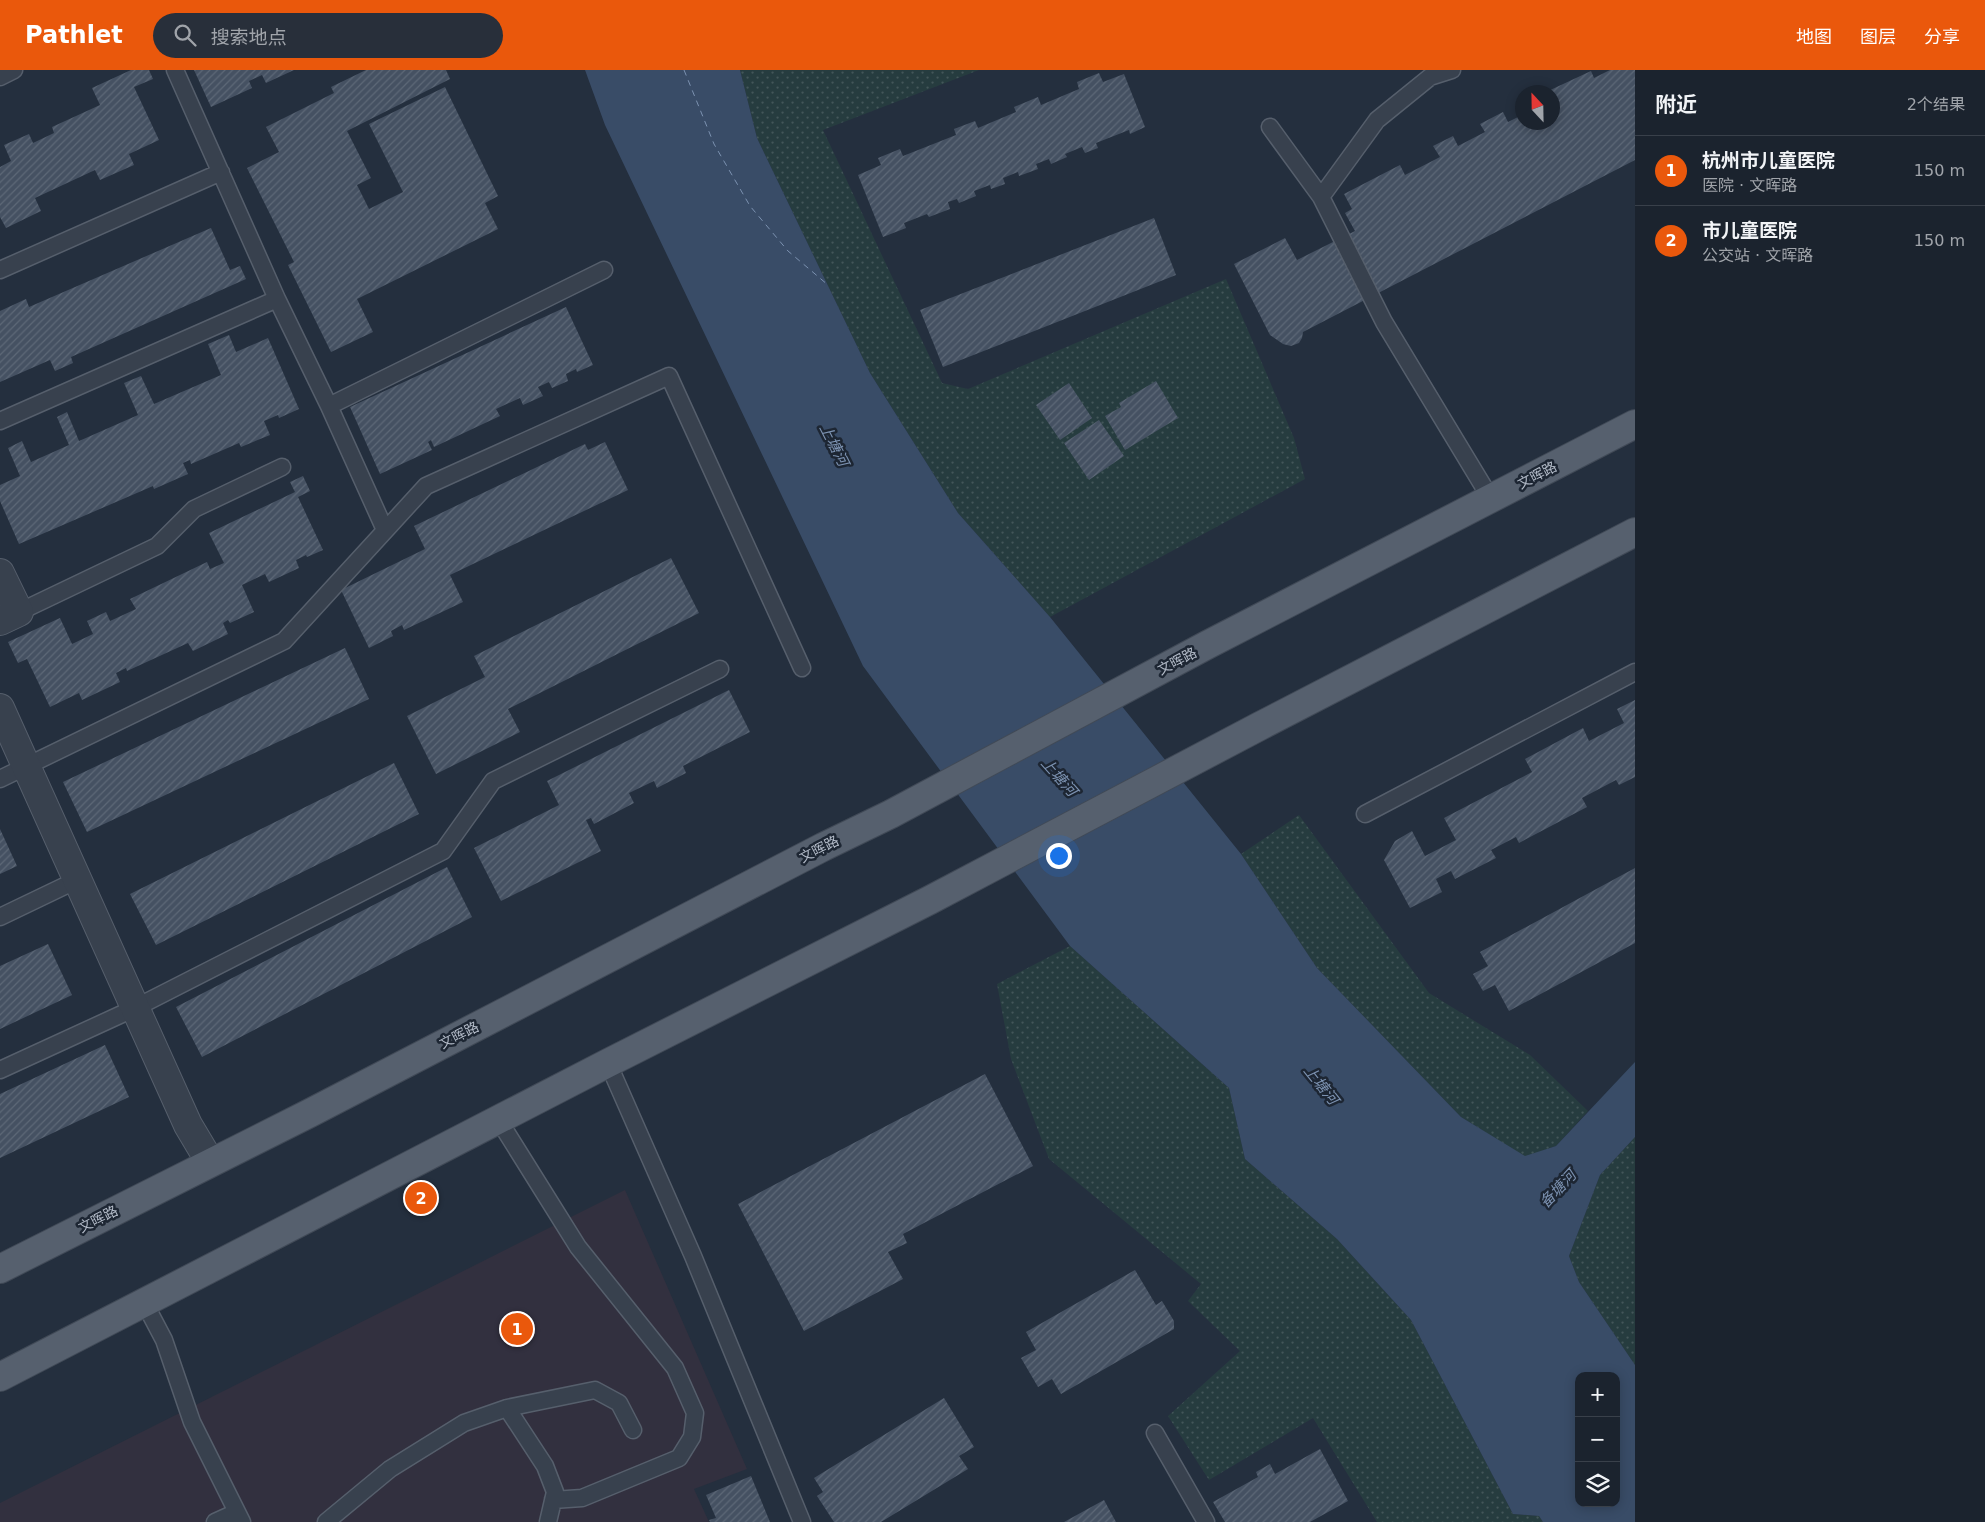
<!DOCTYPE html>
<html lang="zh">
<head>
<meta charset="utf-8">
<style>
	body { margin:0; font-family:"DejaVu Sans","Noto Sans SC",sans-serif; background:#282f3a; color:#f1f3f6 }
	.controls { position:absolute; right:15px; bottom:15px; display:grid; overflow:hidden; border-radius:10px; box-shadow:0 2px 12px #0003 }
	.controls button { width:45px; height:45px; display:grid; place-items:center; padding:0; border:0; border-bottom:1px solid #39404a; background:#1b232e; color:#f1f3f6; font:25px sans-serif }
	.compass { position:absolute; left:1515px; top:15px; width:45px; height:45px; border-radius:50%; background:#1b232e; box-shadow:0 2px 12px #0003; rotate:338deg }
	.you { position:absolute; left:1058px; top:785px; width:18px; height:18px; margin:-12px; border:4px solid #fff; border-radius:50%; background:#1a73e8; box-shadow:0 0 0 8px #1a73e833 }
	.badge { display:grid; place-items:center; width:32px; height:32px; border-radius:50%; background:#ea580c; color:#fff; font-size:16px; font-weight:700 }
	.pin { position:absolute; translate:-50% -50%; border:2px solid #fff; box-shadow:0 1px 5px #0006 }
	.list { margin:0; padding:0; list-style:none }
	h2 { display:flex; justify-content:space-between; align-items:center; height:65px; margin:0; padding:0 20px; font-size:21px }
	h2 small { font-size:16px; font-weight:400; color:#a0a4aa }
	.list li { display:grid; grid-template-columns:32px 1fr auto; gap:15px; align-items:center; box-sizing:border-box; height:70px; padding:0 20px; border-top:1px solid #39404a }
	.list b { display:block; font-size:19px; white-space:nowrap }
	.list p { margin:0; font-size:16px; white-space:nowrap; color:#a0a4aa }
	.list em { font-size:16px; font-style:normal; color:#a0a4aa }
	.icon { flex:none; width:28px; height:28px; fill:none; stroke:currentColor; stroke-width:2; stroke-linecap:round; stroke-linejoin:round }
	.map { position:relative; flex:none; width:1635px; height:1452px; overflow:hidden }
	header { display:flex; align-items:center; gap:30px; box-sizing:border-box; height:70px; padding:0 25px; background:#ea580c; color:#fff }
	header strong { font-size:24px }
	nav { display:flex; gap:28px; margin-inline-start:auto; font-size:18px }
	.search { width:350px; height:45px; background:#282f3a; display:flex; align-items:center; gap:12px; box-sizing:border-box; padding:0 18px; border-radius:28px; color:#a0a4aa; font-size:19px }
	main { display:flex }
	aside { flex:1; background:#1b232e }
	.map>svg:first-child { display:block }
	.medical { fill:#32303f }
	.green { fill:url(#green-dots) }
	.water { fill:#394c67; fill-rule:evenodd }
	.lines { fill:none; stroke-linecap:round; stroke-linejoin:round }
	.ferry { stroke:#7c92b1; stroke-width:1; stroke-dasharray:6 5; stroke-linecap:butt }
	.building { fill:url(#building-hatch) }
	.service-casing { stroke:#565f6c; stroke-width:19 }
	.minor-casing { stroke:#565f6c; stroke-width:30 }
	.primary-casing { stroke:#414a57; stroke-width:30 }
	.service { stroke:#38414e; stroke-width:16 }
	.minor { stroke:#38414e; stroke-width:28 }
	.primary { stroke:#56606e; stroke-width:28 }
	.labels { text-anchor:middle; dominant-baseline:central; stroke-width:5; stroke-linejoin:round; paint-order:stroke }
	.street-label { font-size:14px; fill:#b4bcc9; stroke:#1d2633 }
	.water-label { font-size:15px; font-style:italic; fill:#7c92b1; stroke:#1d2633 }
</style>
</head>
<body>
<header>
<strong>Pathlet</strong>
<div class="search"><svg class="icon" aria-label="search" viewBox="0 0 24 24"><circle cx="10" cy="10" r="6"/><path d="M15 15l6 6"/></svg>搜索地点</div>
<nav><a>地图</a><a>图层</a><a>分享</a></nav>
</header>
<main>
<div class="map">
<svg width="1635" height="1452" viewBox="0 0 1635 1452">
	<defs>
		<pattern id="green-dots" width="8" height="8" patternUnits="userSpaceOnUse" patternTransform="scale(1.25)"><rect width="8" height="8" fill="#263c3f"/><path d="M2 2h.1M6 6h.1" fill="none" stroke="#435659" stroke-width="1.8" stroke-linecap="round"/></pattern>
		<pattern id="building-hatch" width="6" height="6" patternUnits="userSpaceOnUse" patternTransform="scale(1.25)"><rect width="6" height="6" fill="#455162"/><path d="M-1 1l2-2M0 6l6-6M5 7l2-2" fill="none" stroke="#5d6877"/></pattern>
	</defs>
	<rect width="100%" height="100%" fill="#242f3e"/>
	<!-- medical -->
	<path class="medical" d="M 625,1120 L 747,1399 L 694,1419 L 709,1452 L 0,1452 L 0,1433 Z"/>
	<!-- green -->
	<path class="green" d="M 740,0 L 979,0 L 823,60 L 942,313 L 968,319 L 1226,209 L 1294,368 L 1305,409 L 1050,547 L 958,443 L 870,303 L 757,68 Z
		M 1299,745 L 1429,923 L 1530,985 L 1588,1041 L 1556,1076 L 1525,1087 L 1461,1047 L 1317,898 L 1241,784 Z
		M 1070,876 L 1229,1018 L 1245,1089 L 1337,1169 L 1411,1250 L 1513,1444 L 1539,1446 L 1543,1452 L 1377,1452 L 1313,1348 L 1209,1410 L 1168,1346 L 1240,1281 L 1188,1231 L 1201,1214 L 1049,1089 L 1011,989 L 997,914 Z
		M 1635,1067 L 1635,1295 L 1579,1212 L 1569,1186 L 1600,1105 Z"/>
	<!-- water -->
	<path class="water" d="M 585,0 L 740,0 L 757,68 L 870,303 L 958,443 L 1050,547 L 1241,784 L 1317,898 L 1461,1047 L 1525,1086 L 1556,1076 L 1635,992 L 1635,1067 L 1600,1105 L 1569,1186 L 1579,1212 L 1635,1295 L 1635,1452 L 1543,1452 L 1539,1446 L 1513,1444 L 1411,1250 L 1337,1169 L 1245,1089 L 1229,1018 L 1070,876 L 863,596 L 605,55 ZM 1579,1306 L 1616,1306 L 1616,1433 L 1579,1433 Z"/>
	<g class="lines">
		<!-- ferry -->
		<path class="ferry" d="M 684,0 L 714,74 L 750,136 L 788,181 L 828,215"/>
	</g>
	<!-- building -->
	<path class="building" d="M 131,0 L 149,0 L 153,9 L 134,17 L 159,70 L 129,84 L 134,95 L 100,110 L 95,100 L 35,128 L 41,141 L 6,158 L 0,147 L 0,97 L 11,91 L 4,75 L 29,64 L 33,73 L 54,63 L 52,57 L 100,35 L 92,18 Z
		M 194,0 L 294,0 L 266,13 L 262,5 L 249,11 L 252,18 L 211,37 Z
		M 366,0 L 446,0 L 450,9 L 347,61 L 371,108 L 357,115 L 369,139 L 403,122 L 369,54 L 445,17 L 498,126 L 485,133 L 498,159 L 357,229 L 373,262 L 331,282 L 288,195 L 294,192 L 247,98 L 279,82 L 266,57 L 334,23 L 331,17 Z
		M 1610,0 L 1635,0 L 1635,90 L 1303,262 L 1302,268 L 1299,273 L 1291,276 L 1283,274 L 1270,265 L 1234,194 L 1285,168 L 1297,190 L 1355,161 L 1345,143 L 1352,139 L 1344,124 L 1400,95 L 1405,105 L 1440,87 L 1433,76 L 1453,66 L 1458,76 L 1485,62 L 1480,54 L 1503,42 L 1508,52 L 1522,45 L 1522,52 L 1552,52 L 1552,22 L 1546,22 L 1591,1 L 1594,8 Z
		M 1099,3 L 1103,12 L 1124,4 L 1145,57 L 1130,64 L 1129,60 L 1096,73 L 1098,78 L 1085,83 L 1082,77 L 1065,84 L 1067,87 L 1051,94 L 1049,89 L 1036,94 L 1038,99 L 1019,106 L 1018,102 L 1003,108 L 1005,114 L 991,119 L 990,115 L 974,121 L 976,126 L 959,133 L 957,129 L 948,132 L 950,139 L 929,147 L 927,144 L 904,153 L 906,158 L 883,167 L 858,105 L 881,95 L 878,88 L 900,79 L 903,86 L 956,65 L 954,59 L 975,51 L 978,58 L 1016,42 L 1014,37 L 1038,27 L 1041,35 L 1079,19 L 1077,12 Z
		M 1154,148 L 1176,205 L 943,297 L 920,240 Z
		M 211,158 L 230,200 L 240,196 L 246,209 L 71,287 L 73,293 L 55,301 L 50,290 L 0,312 L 0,241 L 26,229 L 29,237 Z
		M 566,237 L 593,295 L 577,302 L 576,299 L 566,304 L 568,311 L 552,318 L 549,312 L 538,317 L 543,326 L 523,335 L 520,328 L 496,339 L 500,346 L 434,377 L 431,370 L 428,372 L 432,380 L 380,404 L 350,337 Z
		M 229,265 L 236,282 L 268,268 L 299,339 L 279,348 L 278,345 L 264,351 L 270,365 L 241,377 L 239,373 L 191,394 L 190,390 L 183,393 L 188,404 L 154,419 L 153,416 L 19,474 L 0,431 L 0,415 L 20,406 L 8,378 L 22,371 L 31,392 L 69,375 L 57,347 L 67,342 L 79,371 L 138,345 L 124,313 L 141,306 L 154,334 L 221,305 L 208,274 Z
		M 1156,311 L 1178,348 L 1125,380 L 1105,346 L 1121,337 L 1119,333 Z
		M 1069,313 L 1092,348 L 1060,370 L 1036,335 Z
		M 1099,350 L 1124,386 L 1089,410 L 1064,373 Z
		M 605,372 L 628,420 L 450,505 L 463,532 L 404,560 L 402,555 L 391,561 L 393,566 L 369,578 L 341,520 L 425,479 L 414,456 L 585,374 L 588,380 Z
		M 303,406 L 310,421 L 298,427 L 323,480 L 307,487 L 306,485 L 296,490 L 299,498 L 269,512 L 265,504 L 242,515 L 254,542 L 230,553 L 228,550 L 223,553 L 228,564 L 193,581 L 188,573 L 127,601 L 126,598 L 116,603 L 120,612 L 82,630 L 79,623 L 50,637 L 27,589 L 18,593 L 8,572 L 60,548 L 72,574 L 93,564 L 87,551 L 106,542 L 110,551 L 136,539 L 130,529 L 207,492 L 210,499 L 224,493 L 209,463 L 295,422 L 290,412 Z
		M 671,488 L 699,543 L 508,639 L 520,662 L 436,704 L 407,646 L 485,607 L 474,586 Z
		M 345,578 L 369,629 L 87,762 L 63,712 Z
		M 729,620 L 750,662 L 683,696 L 686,703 L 657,718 L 654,711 L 629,723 L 634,733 L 594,754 L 591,748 L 586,750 L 601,781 L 501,831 L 474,778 L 559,735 L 547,711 Z
		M 1635,630 L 1635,707 L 1619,715 L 1616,710 L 1582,728 L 1587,737 L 1519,773 L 1516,767 L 1491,780 L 1496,788 L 1455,809 L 1451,801 L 1436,809 L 1442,822 L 1410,838 L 1384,790 L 1395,771 L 1412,761 L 1425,786 L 1456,770 L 1444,748 L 1532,702 L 1525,689 L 1583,658 L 1589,671 L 1624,653 L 1617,639 Z
		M 394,693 L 419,744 L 156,875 L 130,824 Z
		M 0,759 L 17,796 L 0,804 Z
		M 447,797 L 472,847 L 202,987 L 176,937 Z
		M 1635,798 L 1635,873 L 1509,941 L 1495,915 L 1483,921 L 1473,904 L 1488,896 L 1480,882 Z
		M 48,874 L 72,925 L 0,959 L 0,896 Z
		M 105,975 L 129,1027 L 0,1088 L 0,1024 Z
		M 985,1004 L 1033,1096 L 903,1164 L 907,1173 L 888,1182 L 903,1209 L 804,1261 L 738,1134 Z
		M 1135,1200 L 1156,1235 L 1162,1231 L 1174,1251 L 1174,1259 L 1061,1324 L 1052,1309 L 1038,1317 L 1021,1288 L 1036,1280 L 1026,1262 Z
		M 944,1328 L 974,1377 L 959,1386 L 968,1399 L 881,1452 L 834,1452 L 817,1426 L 823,1422 L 814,1408 Z
		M 1320,1379 L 1348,1431 L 1310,1452 L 1225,1452 L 1213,1432 L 1258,1407 L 1256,1402 L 1270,1394 L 1275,1404 Z
		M 751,1406 L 770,1452 L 710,1452 L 709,1450 L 716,1448 L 706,1425 Z
		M 1104,1430 L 1116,1452 L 1064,1452 Z"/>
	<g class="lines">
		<defs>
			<path id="service" d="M 175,0 L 277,229
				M 1452,0 L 1430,7 L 1377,50 L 1321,127 L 1384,252 L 1491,429
				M 0,7 L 14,0
				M 1270,57 L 1321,127
				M 0,200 L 221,102
				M 329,336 L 385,460
				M 0,351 L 277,229 L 329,336 L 604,200
				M 19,542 L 157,476 L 194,439 L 282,397
				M 0,709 L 284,571 L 426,416 L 669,306 L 802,598
				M 1365,744 L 1635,602
				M 0,847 L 77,810
				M 608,993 L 693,1186 L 802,1452
				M 0,1000 L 135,938 L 443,781 L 493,711 L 720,599
				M 498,1049 L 578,1177 L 675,1298 L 695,1343 L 692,1367 L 679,1388 L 582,1428 L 553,1430
				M 144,1232 L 164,1270 L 192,1352 L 242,1452
				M 507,1338 L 545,1396 L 555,1422 L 548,1452
				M 1155,1363 L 1206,1452
				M 215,1452 L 237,1442
				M 326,1452 L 390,1399 L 464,1353 L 507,1338 L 595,1320 L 619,1333 L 633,1360"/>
			<path id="minor" d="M 0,503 L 19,542 L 0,551
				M 0,638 L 188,1055 L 210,1092"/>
			<path id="primary" d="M 0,1199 L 310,1043 L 823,777 L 891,744 L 1207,575 L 1635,354
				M 0,1307 L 608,993 L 930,830 L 1260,656 L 1635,462"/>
		</defs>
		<!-- service casing -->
		<use href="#service" class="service-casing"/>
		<!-- minor casing -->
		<use href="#minor" class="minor-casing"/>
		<!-- primary casing -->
		<use href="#primary" class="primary-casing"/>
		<!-- service -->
		<use href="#service" class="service"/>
		<!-- minor -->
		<use href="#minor" class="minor"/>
		<!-- primary -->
		<use href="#primary" class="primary"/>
	</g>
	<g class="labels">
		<!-- street labels -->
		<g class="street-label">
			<text transform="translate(1537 405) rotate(-28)">文晖路</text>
			<text transform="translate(1177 591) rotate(-28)">文晖路</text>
			<text transform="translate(819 779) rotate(-27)">文晖路</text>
			<text transform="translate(459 965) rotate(-27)">文晖路</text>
			<text transform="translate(98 1149) rotate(-27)">文晖路</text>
		</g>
		<!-- water labels -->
		<g class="water-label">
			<text transform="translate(834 375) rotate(63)">上塘河</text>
			<text transform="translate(1059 707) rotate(48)">上塘河</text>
			<text transform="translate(1321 1015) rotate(51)">上塘河</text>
			<text transform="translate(1558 1119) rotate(-47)">备塘河</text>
		</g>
	</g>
</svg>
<div class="controls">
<button>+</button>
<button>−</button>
<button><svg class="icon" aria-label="layers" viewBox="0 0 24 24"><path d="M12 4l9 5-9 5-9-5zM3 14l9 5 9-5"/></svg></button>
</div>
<svg class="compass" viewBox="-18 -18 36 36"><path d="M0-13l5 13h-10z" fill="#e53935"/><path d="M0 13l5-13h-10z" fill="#a0a4aa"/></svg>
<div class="you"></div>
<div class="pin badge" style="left:517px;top:1259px">1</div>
<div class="pin badge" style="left:421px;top:1128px">2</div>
</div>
<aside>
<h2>附近<small>2个结果</small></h2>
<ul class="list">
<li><span class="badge">1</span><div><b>杭州市儿童医院</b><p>医院 · 文晖路</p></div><em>150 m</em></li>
<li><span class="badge">2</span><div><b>市儿童医院</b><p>公交站 · 文晖路</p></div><em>150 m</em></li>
</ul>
</aside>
</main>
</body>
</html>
